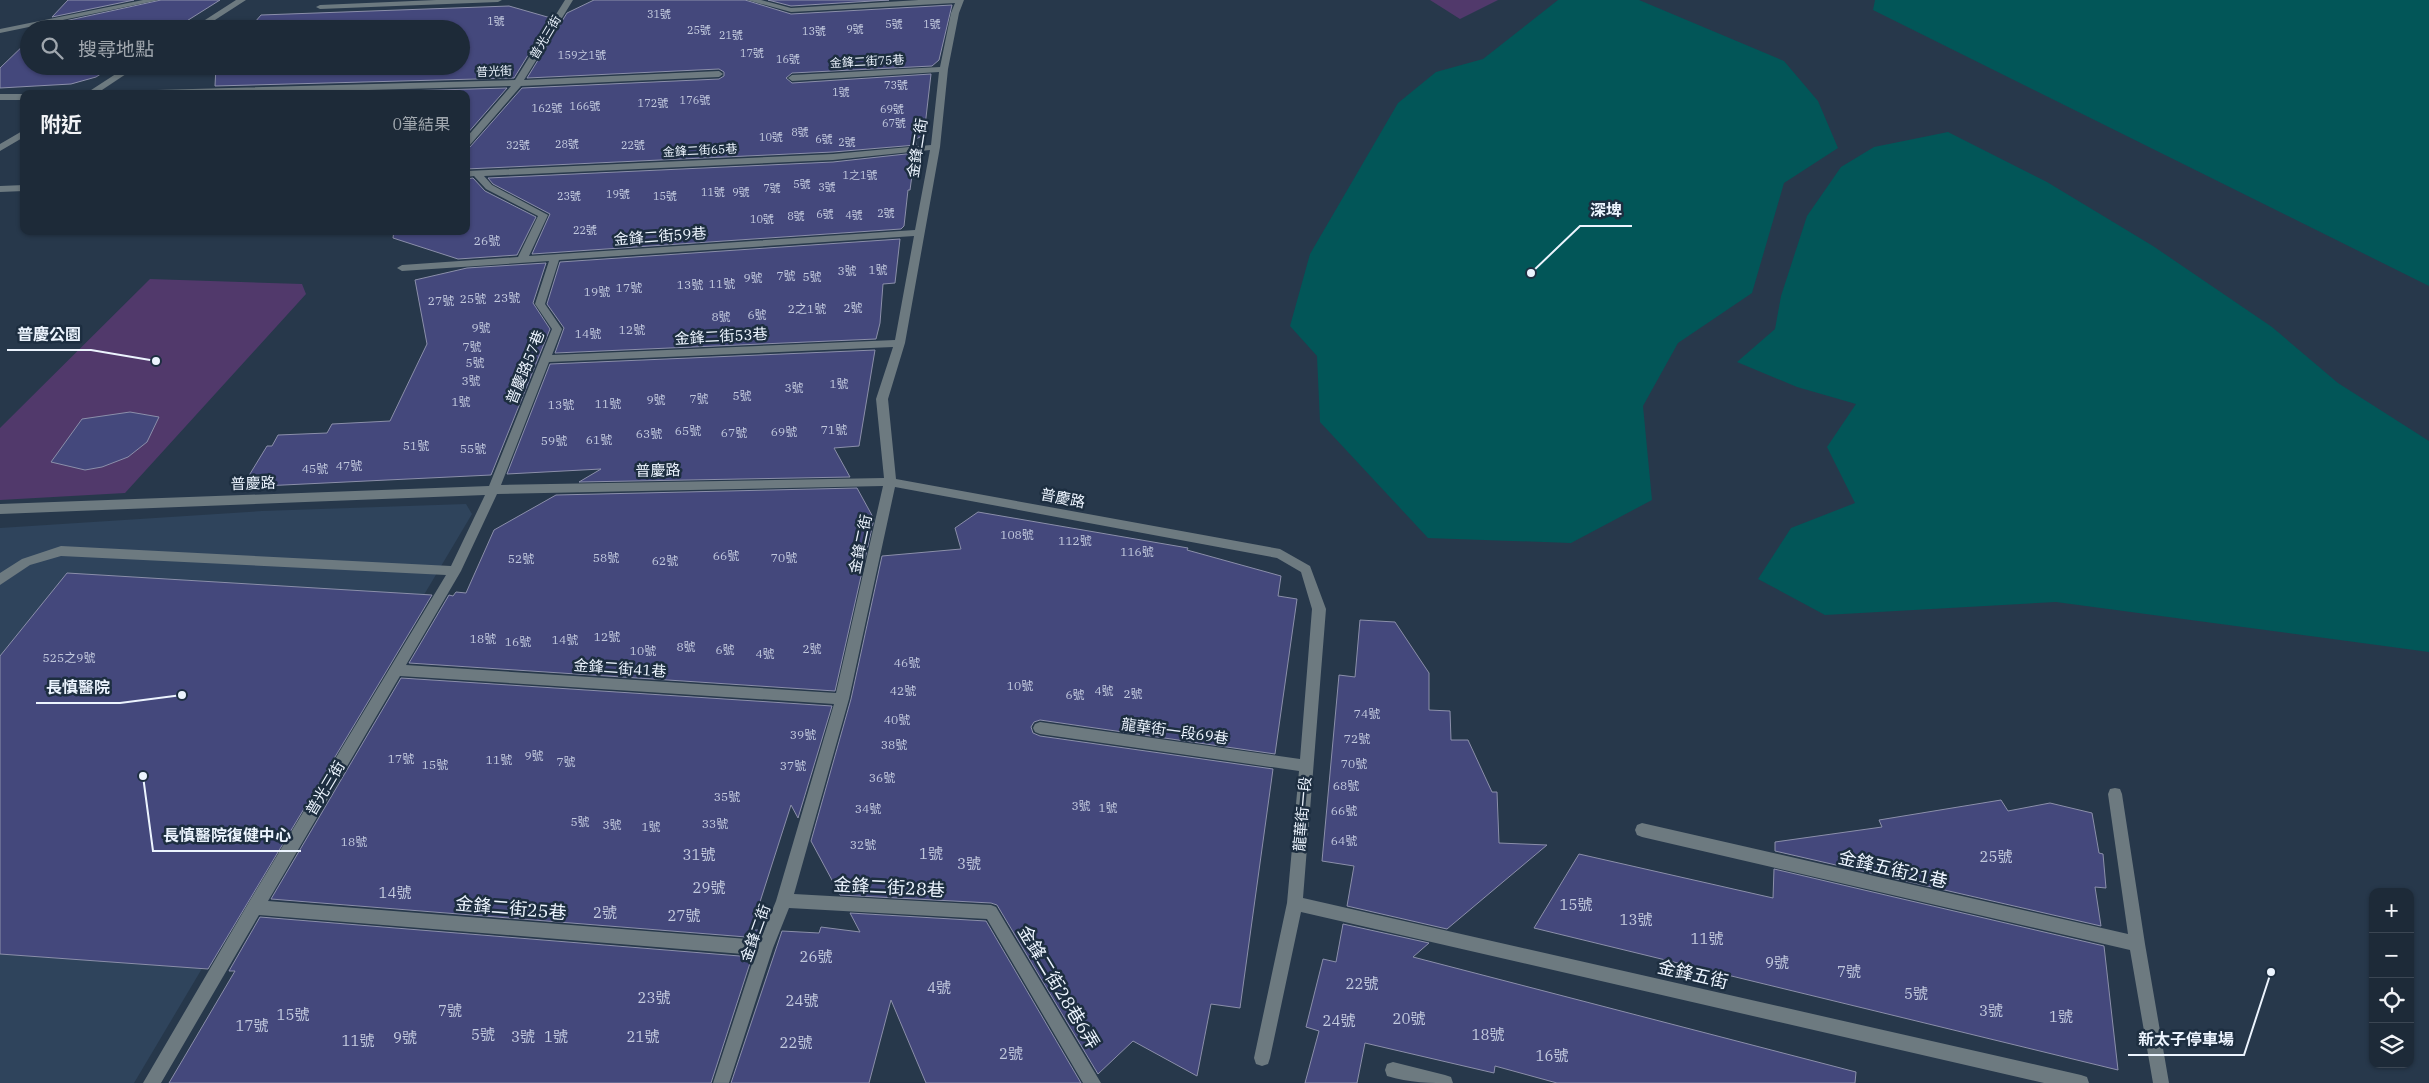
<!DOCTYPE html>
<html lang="zh-TW">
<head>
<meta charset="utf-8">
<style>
	body { margin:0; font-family:"IBM Plex Serif","Noto Sans TC",serif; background:#253240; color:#f1f3f6 }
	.controls { position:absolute; right:15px; bottom:15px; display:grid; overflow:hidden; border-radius:10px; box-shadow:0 1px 4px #0004 }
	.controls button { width:45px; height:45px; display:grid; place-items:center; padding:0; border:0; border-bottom:1px solid #3b4653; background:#1d2a38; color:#f1f3f6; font:25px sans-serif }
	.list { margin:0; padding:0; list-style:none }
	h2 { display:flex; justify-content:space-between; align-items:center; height:65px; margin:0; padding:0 20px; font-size:21px }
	h2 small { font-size:16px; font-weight:400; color:#a0a7ae }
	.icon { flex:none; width:28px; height:28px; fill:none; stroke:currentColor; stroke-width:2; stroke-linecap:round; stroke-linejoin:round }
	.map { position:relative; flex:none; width:2429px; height:1083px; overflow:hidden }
	.search { position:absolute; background:#1d2a38; box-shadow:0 1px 4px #0004; left:20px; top:20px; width:450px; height:55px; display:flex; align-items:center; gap:12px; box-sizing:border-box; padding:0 18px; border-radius:28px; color:#a0a7ae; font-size:19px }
	.panel { position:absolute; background:#1d2a38; box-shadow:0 1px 4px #0004; left:20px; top:90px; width:450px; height:145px; border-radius:10px }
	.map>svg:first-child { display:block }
	.built { fill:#2f445c }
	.green { fill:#51396b }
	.water { fill:#025658 }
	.building { fill:#44487c; stroke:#8b8faa }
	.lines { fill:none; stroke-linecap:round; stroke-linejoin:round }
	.minor { fill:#6d7a80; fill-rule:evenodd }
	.labels { text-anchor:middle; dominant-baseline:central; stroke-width:5; stroke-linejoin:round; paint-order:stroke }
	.far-number-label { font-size:11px; fill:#c2c9de }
	.far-street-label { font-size:12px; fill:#ecf4fe; stroke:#1d2e40 }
	.number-label { font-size:12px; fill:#c2c9de }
	.street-label { font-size:15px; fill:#ecf4fe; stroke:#1d2e40 }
	.near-number-label { font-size:15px; fill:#c2c9de }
	.near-street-label { font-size:18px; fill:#ecf4fe; stroke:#1d2e40 }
	.leader { fill:none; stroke:#ecf4fe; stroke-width:2 }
	.callout-dot { fill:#ecf4fe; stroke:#1d2e40; stroke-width:2 }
	.callout-label { font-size:16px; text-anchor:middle; font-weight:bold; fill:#ecf4fe; stroke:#1d2e40; stroke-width:5; stroke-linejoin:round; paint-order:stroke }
</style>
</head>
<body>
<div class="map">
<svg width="2429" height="1083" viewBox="0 0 2429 1083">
	<rect width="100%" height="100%" fill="#27384b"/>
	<!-- built -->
	<path class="built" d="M 466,504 L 472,514 L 134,1083 L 0,1083 L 0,528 L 262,511 Z"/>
	<!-- green -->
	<path class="green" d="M 1430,0 L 1498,0 L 1460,19 Z
		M 150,279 L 302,284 L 306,294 L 125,493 L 0,500 L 0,428 Z"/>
	<!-- water -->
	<path class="water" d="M 1558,0 L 1639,0 L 1784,61 L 1818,101 L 1838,148 L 1784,183 L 1752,293 L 1678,343 L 1643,406 L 1652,500 L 1571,543 L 1428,538 L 1320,422 L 1317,356 L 1290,326 L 1310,254 L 1398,103 L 1436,72 L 1483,59 Z
		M 1875,0 L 2429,0 L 2429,286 L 1873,10 Z
		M 1948,132 L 2047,182 L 2153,246 L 2272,327 L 2338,383 L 2429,441 L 2429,652 L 2056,602 L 1825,615 L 1758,579 L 1791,528 L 1855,503 L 1827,447 L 1856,404 L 1797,387 L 1737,362 L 1775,329 L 1781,296 L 1807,216 L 1841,167 L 1874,147 Z"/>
	<!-- building -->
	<path class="building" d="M 68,0 L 134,0 L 52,17 Z
		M 161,0 L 220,0 L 174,29 L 40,29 L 42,26 Z
		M 594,0 L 745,0 L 791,14 L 952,5 L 939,60 L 932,66 L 792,73 L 786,78 L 792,83 L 931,74 L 924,135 L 916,139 L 916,145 L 833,152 L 466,169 L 466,149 L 470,147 L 522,88 L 719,79 L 724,76 L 724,72 L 719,69 L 527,78 L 567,13 Z
		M 768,0 L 889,0 L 791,6 Z
		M 509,6 L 551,18 L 514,78 L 215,86 L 216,66 L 461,66 L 461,29 L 249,29 L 261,15 Z
		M 29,40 L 29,66 L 113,66 L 96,77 L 71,84 L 0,88 L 0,68 Z
		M 507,88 L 466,135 L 466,94 L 300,94 Z
		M 915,153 L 910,190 L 908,190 L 904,226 L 901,229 L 532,254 L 550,214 L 493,184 L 488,178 L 833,162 Z
		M 473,178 L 485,191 L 536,217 L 517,255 L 458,259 L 393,238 L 394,231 L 466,231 L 466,179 Z
		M 900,239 L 895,283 L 883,284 L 880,323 L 876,339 L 555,353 L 564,328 L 547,304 L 560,262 Z
		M 546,263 L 533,303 L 550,329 L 491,475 L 242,487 L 267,446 L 272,446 L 278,435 L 327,433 L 332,424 L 390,421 L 427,344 L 415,280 L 467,268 Z
		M 875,350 L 859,446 L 834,448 L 850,477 L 579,482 L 601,469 L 507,474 L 550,364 Z
		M 130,412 L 159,417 L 147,442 L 128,457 L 102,467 L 85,470 L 51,462 L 82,419 Z
		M 857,488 L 874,519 L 835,691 L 409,663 L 449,595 L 453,596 L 456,592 L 466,593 L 494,530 L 556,495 Z
		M 978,512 L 1188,548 L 1187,550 L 1281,576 L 1278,596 L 1297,599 L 1275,754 L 1040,720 L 1034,722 L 1031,727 L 1033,733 L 1040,736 L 1273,769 L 1240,1008 L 1211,1004 L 1197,1076 L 1133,1041 L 1098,1074 L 997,905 L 991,903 L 840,895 L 811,841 L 851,699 L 882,556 L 961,549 L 955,528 Z
		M 67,573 L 432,595 L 208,969 L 0,954 L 0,656 Z
		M 1360,620 L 1395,622 L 1429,673 L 1429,710 L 1450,711 L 1451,740 L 1468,740 L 1492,792 L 1497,792 L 1499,843 L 1547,845 L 1447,929 L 1347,906 L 1354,866 L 1322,861 L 1339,675 L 1355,677 Z
		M 401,678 L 832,706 L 798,818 L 791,805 L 751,930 L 762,930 L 759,938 L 271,899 Z
		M 2001,800 L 2008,811 L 2050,803 L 2092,813 L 2099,853 L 2103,854 L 2106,888 L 2095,887 L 2101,926 L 1775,851 L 1775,842 L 1882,827 L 1879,820 Z
		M 1579,854 L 1773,898 L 1774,869 L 2104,946 L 2118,1070 L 1534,928 Z
		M 850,913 L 986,921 L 1081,1083 L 926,1083 L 891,1000 L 869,1083 L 731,1083 L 782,931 L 819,933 L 821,927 L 860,932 Z
		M 260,917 L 752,957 L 711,1083 L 169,1083 L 235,971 L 229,971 Z
		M 1343,924 L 1429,943 L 1413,957 L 1856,1072 L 1855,1083 L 1557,1083 L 1495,1066 L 1494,1073 L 1365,1043 L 1357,1083 L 1305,1083 L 1319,1031 L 1306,1027 L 1323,959 L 1336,962 Z"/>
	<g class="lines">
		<!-- minor -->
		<path class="minor" d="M 143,0 L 159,0 L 0,33 L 0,29 Z
			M 236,0 L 246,0 L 201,29 L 191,29 Z
			M 436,0 L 502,0 L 498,2 L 320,9 L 316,7 L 320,5 Z
			M 565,0 L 573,0 L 524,80 L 719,71 L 723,74 L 719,77 L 521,86 L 469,146 L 466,147 L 466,138 L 511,86 L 224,94 L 116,94 L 120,91 L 515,80 Z
			M 747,0 L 761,0 L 791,8 L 919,0 L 964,0 L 959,13 L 948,69 L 940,147 L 905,343 L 888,399 L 896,479 L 1280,549 L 1310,566 L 1326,609 L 1303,898 L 2081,1075 L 2087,1077 L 2089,1083 L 2044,1083 L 1301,912 L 1270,1058 L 1268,1064 L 1262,1066 L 1256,1064 L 1254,1058 L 1287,903 L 1299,771 L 1040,734 L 1035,732 L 1033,728 L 1035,724 L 1040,722 L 1300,759 L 1312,609 L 1301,572 L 1277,558 L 895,487 L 849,699 L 794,894 L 991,905 L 996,907 L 1101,1083 L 1083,1083 L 987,919 L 789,908 L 773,948 L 729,1083 L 713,1083 L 755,955 L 259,915 L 161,1083 L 143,1083 L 249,902 L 446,575 L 61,556 L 30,565 L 0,585 L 0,573 L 22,559 L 61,546 L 451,566 L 485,495 L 0,514 L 0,504 L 489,486 L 552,329 L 535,304 L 549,261 L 402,271 L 397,268 L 402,265 L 518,257 L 538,216 L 486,189 L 474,176 L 466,177 L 466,171 L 833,154 L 931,145 L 939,72 L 792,81 L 788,78 L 792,75 L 940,67 L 951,13 L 955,3 L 791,12 ZM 930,150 L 915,230 L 529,256 L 548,215 L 492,185 L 484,176 L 833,160 ZM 914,236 L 895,340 L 552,355 L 562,329 L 545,304 L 559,260 ZM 893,347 L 876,399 L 884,478 L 501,485 L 549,362 ZM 883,486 L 836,693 L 406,665 L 461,571 L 497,494 ZM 400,676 L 834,704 L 776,901 L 760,940 L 268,901 Z
			M 128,66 L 138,66 L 96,94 L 85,94 Z
			M 0,94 L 24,94 L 24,100 L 0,100 Z
			M 24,130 L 24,137 L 0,151 L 0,144 Z
			M 24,185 L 24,191 L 0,192 L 0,186 Z
			M 2115,788 L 2120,789 L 2122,794 L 2145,944 L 2169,1083 L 2153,1083 L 2130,950 L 1642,837 L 1637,835 L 1635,830 L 1637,825 L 1642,823 L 2128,934 L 2108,794 L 2110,789 Z
			M 1393,1062 L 1445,1075 L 1451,1077 L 1453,1083 C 1431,1083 1409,1083 1387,1076 L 1385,1070 L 1387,1064 Z"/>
	</g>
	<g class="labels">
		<!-- far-number labels -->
		<g class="far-number-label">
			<text x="659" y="14">31號</text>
			<text x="496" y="21">1號</text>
			<text x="894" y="24">5號</text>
			<text x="932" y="24">1號</text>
			<text x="855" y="29">9號</text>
			<text x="699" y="30">25號</text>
			<text x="814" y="31">13號</text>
			<text x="731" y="35">21號</text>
			<text x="752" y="53">17號</text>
			<text x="582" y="55">159之1號</text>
			<text x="788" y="59">16號</text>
			<text x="896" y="85">73號</text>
			<text x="841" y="92">1號</text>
			<text x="695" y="100">176號</text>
			<text x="653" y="103">172號</text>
			<text x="585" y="106">166號</text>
			<text x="547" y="108">162號</text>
			<text x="892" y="109">69號</text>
			<text x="894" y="123">67號</text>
			<text x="800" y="132">8號</text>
			<text x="771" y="137">10號</text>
			<text x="824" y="139">6號</text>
			<text x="847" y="142">2號</text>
			<text x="567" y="144">28號</text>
			<text x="518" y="145">32號</text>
			<text x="633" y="145">22號</text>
			<text x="860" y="175">1之1號</text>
			<text x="802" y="184">5號</text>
			<text x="827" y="187">3號</text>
			<text x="772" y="188">7號</text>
			<text x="713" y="192">11號</text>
			<text x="741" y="192">9號</text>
			<text x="618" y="194">19號</text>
			<text x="569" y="196">23號</text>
			<text x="665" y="196">15號</text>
			<text x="886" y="213">2號</text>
			<text x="825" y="214">6號</text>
			<text x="854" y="215">4號</text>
			<text x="796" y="216">8號</text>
			<text x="762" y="219">10號</text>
			<text x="585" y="230">22號</text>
		</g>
		<!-- far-street labels -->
		<g class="far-street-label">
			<text transform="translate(545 37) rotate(-59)">普光三街</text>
			<text transform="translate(867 61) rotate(-3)">金鋒二街75巷</text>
			<text transform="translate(494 71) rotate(-2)">普光街</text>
			<text transform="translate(700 150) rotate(-3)">金鋒二街65巷</text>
		</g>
		<!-- number labels -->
		<g class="number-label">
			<text x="487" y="240">26號</text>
			<text x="878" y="269">1號</text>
			<text x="847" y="270">3號</text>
			<text x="786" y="275">7號</text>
			<text x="812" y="276">5號</text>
			<text x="753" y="277">9號</text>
			<text x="722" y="283">11號</text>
			<text x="690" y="284">13號</text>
			<text x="629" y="287">17號</text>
			<text x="597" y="291">19號</text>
			<text x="507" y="297">23號</text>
			<text x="473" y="298">25號</text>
			<text x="441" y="300">27號</text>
			<text x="853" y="307">2號</text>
			<text x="807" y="308">2之1號</text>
			<text x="757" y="314">6號</text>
			<text x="721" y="316">8號</text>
			<text x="481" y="327">9號</text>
			<text x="632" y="329">12號</text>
			<text x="588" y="333">14號</text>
			<text x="472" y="346">7號</text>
			<text x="475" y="362">5號</text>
			<text x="471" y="380">3號</text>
			<text x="839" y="383">1號</text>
			<text x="794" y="387">3號</text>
			<text x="742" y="395">5號</text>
			<text x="699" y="398">7號</text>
			<text x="656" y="399">9號</text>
			<text x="461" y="401">1號</text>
			<text x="608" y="403">11號</text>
			<text x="561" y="404">13號</text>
			<text x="834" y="429">71號</text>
			<text x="688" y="430">65號</text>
			<text x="784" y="431">69號</text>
			<text x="734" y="432">67號</text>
			<text x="649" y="433">63號</text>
			<text x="599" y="439">61號</text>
			<text x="554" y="440">59號</text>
			<text x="416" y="445">51號</text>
			<text x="473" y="448">55號</text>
			<text x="349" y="465">47號</text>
			<text x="315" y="468">45號</text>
			<text x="1017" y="534">108號</text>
			<text x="1075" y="540">112號</text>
			<text x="1137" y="551">116號</text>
			<text x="726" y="555">66號</text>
			<text x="606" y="557">58號</text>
			<text x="784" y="557">70號</text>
			<text x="521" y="558">52號</text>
			<text x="665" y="560">62號</text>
			<text x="607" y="636">12號</text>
			<text x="483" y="638">18號</text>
			<text x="565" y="639">14號</text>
			<text x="518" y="641">16號</text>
			<text x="686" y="646">8號</text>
			<text x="812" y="648">2號</text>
			<text x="725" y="649">6號</text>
			<text x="643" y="650">10號</text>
			<text x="765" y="653">4號</text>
			<text x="69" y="657">525之9號</text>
			<text x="907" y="662">46號</text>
			<text x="1020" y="685">10號</text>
			<text x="903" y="690">42號</text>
			<text x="1104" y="690">4號</text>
			<text x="1133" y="693">2號</text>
			<text x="1075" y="694">6號</text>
			<text x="1367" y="713">74號</text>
			<text x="897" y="719">40號</text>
			<text x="803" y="734">39號</text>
			<text x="1357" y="738">72號</text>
			<text x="894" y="744">38號</text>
			<text x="534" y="755">9號</text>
			<text x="401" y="758">17號</text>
			<text x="499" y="759">11號</text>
			<text x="566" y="761">7號</text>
			<text x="1354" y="763">70號</text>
			<text x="435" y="764">15號</text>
			<text x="793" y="765">37號</text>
			<text x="882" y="777">36號</text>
			<text x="1346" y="785">68號</text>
			<text x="727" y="796">35號</text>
			<text x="1081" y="805">3號</text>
			<text x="1108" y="807">1號</text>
			<text x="868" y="808">34號</text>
			<text x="1344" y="810">66號</text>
			<text x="580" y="821">5號</text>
			<text x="715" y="823">33號</text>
			<text x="612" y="824">3號</text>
			<text x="651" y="826">1號</text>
			<text x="1344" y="840">64號</text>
			<text x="354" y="841">18號</text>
			<text x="863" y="844">32號</text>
		</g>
		<!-- street labels -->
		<g class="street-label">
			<text transform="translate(917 148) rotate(-81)">金鋒二街</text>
			<text transform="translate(660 236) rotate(-4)">金鋒二街59巷</text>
			<text transform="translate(721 336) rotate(-3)">金鋒二街53巷</text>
			<text transform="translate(525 367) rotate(-68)">普慶路57巷</text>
			<text transform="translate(658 470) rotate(-1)">普慶路</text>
			<text transform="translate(253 483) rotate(-2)">普慶路</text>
			<text transform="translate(1063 498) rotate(11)">普慶路</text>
			<text transform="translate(860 544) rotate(-78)">金鋒二街</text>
			<text transform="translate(620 668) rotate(4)">金鋒二街41巷</text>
			<text transform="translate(1175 731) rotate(8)">龍華街一段69巷</text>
			<text transform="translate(325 788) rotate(-59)">普光三街</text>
			<text transform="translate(1302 814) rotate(-85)">龍華街一段</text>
			<text transform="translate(755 933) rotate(-70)">金鋒二街</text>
		</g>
		<!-- near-number labels -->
		<g class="near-number-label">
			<text x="931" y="853">1號</text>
			<text x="699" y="854">31號</text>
			<text x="1996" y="856">25號</text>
			<text x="969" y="863">3號</text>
			<text x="709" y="887">29號</text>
			<text x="395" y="892">14號</text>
			<text x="1576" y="904">15號</text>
			<text x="605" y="912">2號</text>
			<text x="684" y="915">27號</text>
			<text x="1636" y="919">13號</text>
			<text x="1707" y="938">11號</text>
			<text x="816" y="956">26號</text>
			<text x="1777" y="962">9號</text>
			<text x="1849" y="971">7號</text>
			<text x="1362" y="983">22號</text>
			<text x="939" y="987">4號</text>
			<text x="1916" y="993">5號</text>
			<text x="654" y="997">23號</text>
			<text x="802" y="1000">24號</text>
			<text x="450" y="1010">7號</text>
			<text x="1991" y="1010">3號</text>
			<text x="293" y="1014">15號</text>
			<text x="2061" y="1016">1號</text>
			<text x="1409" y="1018">20號</text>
			<text x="1339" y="1020">24號</text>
			<text x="252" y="1025">17號</text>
			<text x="483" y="1034">5號</text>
			<text x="1488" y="1034">18號</text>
			<text x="523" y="1036">3號</text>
			<text x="556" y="1036">1號</text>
			<text x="643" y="1036">21號</text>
			<text x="405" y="1037">9號</text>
			<text x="358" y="1040">11號</text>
			<text x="796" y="1042">22號</text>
			<text x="1011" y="1053">2號</text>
			<text x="1552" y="1055">16號</text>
		</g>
		<!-- near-street labels -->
		<g class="near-street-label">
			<text transform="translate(1893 869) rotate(13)">金鋒五街21巷</text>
			<text transform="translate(889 887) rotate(3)">金鋒二街28巷</text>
			<text transform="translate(511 908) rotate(5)">金鋒二街25巷</text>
			<text transform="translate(1693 974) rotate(13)">金鋒五街</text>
			<text transform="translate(1059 987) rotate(59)">金鋒二街28巷6弄</text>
		</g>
	</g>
	<!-- callouts -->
	<path class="leader" d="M1531 273L1580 226H1632M156 361L91 350H7M182 695L120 703H36M143 776L153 851H301M2271 972L2244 1055H2128"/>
	<g class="callout-dot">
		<circle cx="1531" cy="273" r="5"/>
		<circle cx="156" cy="361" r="5"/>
		<circle cx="182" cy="695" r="5"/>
		<circle cx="143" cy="776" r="5"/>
		<circle cx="2271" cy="972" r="5"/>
	</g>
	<g class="callout-label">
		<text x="1606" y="216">深埤</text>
		<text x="49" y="340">普慶公園</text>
		<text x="78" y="693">長慎醫院</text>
		<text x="227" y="841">長慎醫院復健中心</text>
		<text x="2186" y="1045">新太子停車場</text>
	</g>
</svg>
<div class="controls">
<button>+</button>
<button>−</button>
<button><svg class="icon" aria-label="locate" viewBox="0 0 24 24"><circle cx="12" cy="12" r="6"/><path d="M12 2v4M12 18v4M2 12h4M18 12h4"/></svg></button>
<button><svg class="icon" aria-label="layers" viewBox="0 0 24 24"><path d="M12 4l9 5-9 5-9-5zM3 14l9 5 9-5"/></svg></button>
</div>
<div class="search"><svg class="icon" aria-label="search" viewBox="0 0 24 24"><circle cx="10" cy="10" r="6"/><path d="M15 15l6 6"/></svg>搜尋地點</div>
<section class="panel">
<h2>附近<small>0筆結果</small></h2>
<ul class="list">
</ul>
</section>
</div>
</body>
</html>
